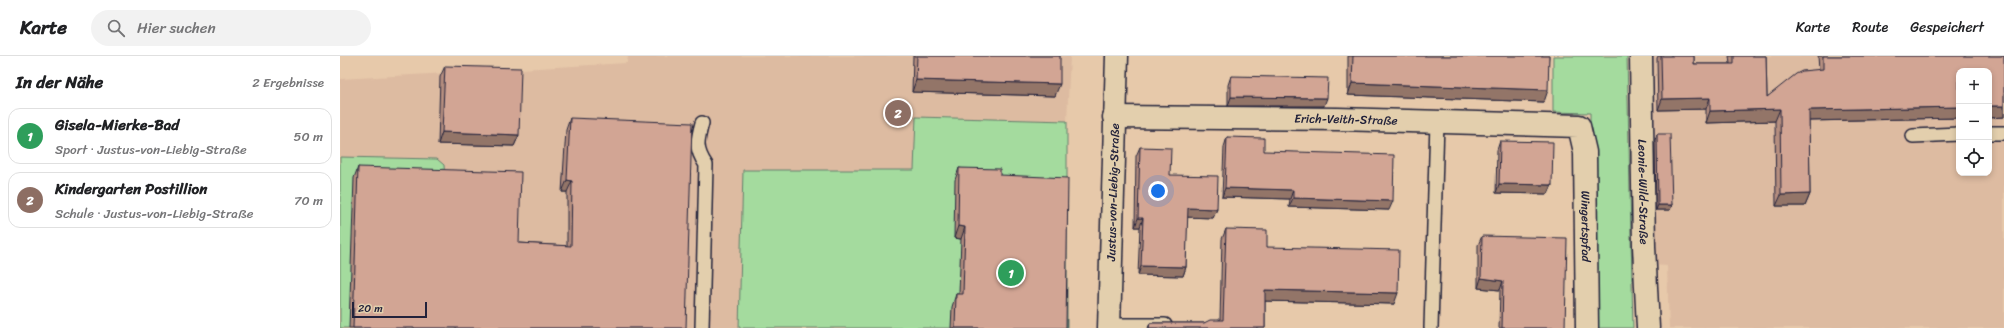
<!DOCTYPE html>
<html lang="de">
<head>
<meta charset="utf-8">
<style>
	body { margin:0; font-family:Sriracha,sans-serif; background:#f2f2f2; color:#202124 }
	.controls { position:absolute; right:12px; top:12px; display:grid; overflow:hidden; border-radius:8px; box-shadow:0 2px 6px #0003 }
	.controls button { width:36px; height:36px; display:grid; place-items:center; padding:0; border:0; border-bottom:1px solid #e0e0e0; background:#fff; color:#202124; font:20px sans-serif }
	.scale { position:absolute; left:12px; bottom:10px; width:75px; box-sizing:border-box; padding-left:4px; border:2px solid #22223b; border-top:0; font-size:11px; line-height:14px; white-space:nowrap; color:#22223b; -webkit-text-stroke:3px #e3cfad; paint-order:stroke }
	.you { position:absolute; left:818px; top:135px; width:14px; height:14px; margin:-10px; border:3px solid #fff; border-radius:50%; background:#1a73e8; box-shadow:0 0 0 6px #1a73e833 }
	.badge { display:grid; place-items:center; width:26px; height:26px; border-radius:50%; background:#22223b; color:#fff; font-size:13px; font-weight:700 }
	.pin { position:absolute; translate:-50% -50%; border:2px solid #fff; box-shadow:0 1px 4px #0006 }
	.list { margin:0; padding:0; list-style:none }
	h2 { display:flex; justify-content:space-between; align-items:center; height:52px; margin:0; padding:0 16px; font-size:17px }
	h2 small { font-size:13px; font-weight:400; color:#757577 }
	.list li { display:grid; grid-template-columns:26px 1fr auto; gap:12px; align-items:center; box-sizing:border-box; height:56px; margin:0 8px 8px; padding:0 8px; border:1px solid #e0e0e0; border-radius:12px }
	.list b { display:block; font-size:15px; white-space:nowrap }
	.list p { margin:0; font-size:13px; white-space:nowrap; color:#757577 }
	.list em { font-size:13px; font-style:normal; color:#757577 }
	.icon { flex:none; width:22px; height:22px; fill:none; stroke:currentColor; stroke-width:2; stroke-linecap:round; stroke-linejoin:round }
	.map { position:relative; flex:none; width:1664px; height:272px; overflow:hidden }
	header { display:flex; align-items:center; gap:24px; box-sizing:border-box; height:56px; padding:0 20px; background:#fff; border-bottom:1px solid #e0e0e0 }
	header strong { font-size:19px }
	nav { display:flex; gap:22px; margin-inline-start:auto; font-size:14px }
	.search { width:280px; height:36px; background:#f2f2f2; display:flex; align-items:center; gap:10px; box-sizing:border-box; padding:0 14px; border-radius:22px; color:#757577; font-size:15px }
	main { display:flex }
	aside { flex:1; background:#fff }
	.map>svg:first-child { display:block }
	.built { fill:#ddbba1; fill-rule:evenodd }
	.green { fill:#a4db9e; stroke:#637e6c }
	.lines { fill:none; stroke-linecap:round; stroke-linejoin:round }
	.lane-casing { stroke:#22223b; stroke-width:16 }
	.street-casing { stroke:#22223b; stroke-width:25 }
	.lane { stroke:#e3cfad; stroke-width:13 }
	.street { stroke:#e3cfad; stroke-width:22 }
	.wall { fill:#b58e7f; stroke:#22223b }
	.shaded-wall { fill:#937468; stroke:#22223b }
	.building { fill:#d2a594; stroke:#22223b }
	.labels { text-anchor:middle; dominant-baseline:central; stroke-width:3; stroke-linejoin:round; paint-order:stroke }
	.street-label { font-size:12px; fill:#22223b; stroke:#e3cfad }
</style>
</head>
<body>
<header>
<strong>Karte</strong>
<div class="search"><svg class="icon" aria-label="search" viewBox="0 0 24 24"><circle cx="10" cy="10" r="6"/><path d="M15 15l6 6"/></svg>Hier suchen</div>
<nav><a>Karte</a><a>Route</a><a>Gespeichert</a></nav>
</header>
<main>
<aside>
<h2>In der Nähe<small>2 Ergebnisse</small></h2>
<ul class="list">
<li><span class="badge" style="background:#2e9e5b">1</span><div><b>Gisela-Mierke-Bad</b><p>Sport · Justus-von-Liebig-Straße</p></div><em>50 m</em></li>
<li><span class="badge" style="background:#8d6e63">2</span><div><b>Kindergarten Postillion</b><p>Schule · Justus-von-Liebig-Straße</p></div><em>70 m</em></li>
</ul>
</aside>
<div class="map">
<svg width="1664" height="272" viewBox="0 0 1664 272">
	<rect width="100%" height="100%" fill="#e7c9aa"/>
	<filter id="ink" filterUnits="userSpaceOnUse"><feTurbulence type="fractalNoise" baseFrequency=".025" numOctaves="2"/><feDisplacementMap in="SourceGraphic" scale="8" xChannelSelector="R" yChannelSelector="G"/><feConvolveMatrix kernelMatrix="1 2 1 2 8 2 1 2 1" color-interpolation-filters="sRGB"/></filter>
	<g filter="url(#ink)">
		<!-- built -->
		<path class="built" d="M 288,0 L 730,0 L 727,65 L 576,61 L 575,114 L 403,114 L 399,272 L 0,272 L 0,23 L 287,7 Z
			M 1308,0 L 1664,0 L 1664,272 L 1329,272 L 1327,210 L 1313,209 ZM 1619,15 L 1649,15 L 1649,117 L 1619,117 Z"/>
		<!-- green -->
		<path class="green" d="M 1213,0 L 1287,0 L 1293,272 L 1252,272 L 1250,57 L 1213,56 Z
			M 576,61 L 727,65 L 727,272 L 399,272 L 403,114 L 574,114 Z
			M 0,101 L 97,103 L 104,109 L 105,125 L 9,272 L 0,272 Z"/>
		<g class="lines">
			<defs>
				<path id="lane" d="M 1649,77 L 1664,77
					M 1573,80 L 1619,78
					M 769,269 L 825,269
					M 362,272 L 366,109 C 355,93 357,85 362,67
					M 1091,272 L 1097,66"/>
				<g id="street">
					<path id="s1" d="M 1301,0 L 1304,190 L 1308,272"/>
					<path id="s2" d="M 774,61 L 998,63 L 1239,70 L 1245,96 L 1247,272"/>
					<path id="s3" d="M 769,272 L 777,0"/>
				</g>
			</defs>
			<!-- lane casing -->
			<use href="#lane" class="lane-casing"/>
			<!-- street casing -->
			<use href="#street" class="street-casing"/>
			<!-- lane -->
			<use href="#lane" class="lane"/>
			<!-- street -->
			<use href="#street" class="street"/>
		</g>
		<!-- wall -->
		<path class="wall" d="M 573,0 L 720,0 L 715,40 L 572,36 Z
			M 1008,0 L 1209,0 L 1204,46 L 1008,39 Z
			M 1318,0 L 1354,0 L 1354,8 L 1390,8 L 1389,0 L 1426,0 L 1427,41 L 1479,14 L 1478,0 L 1664,0 L 1664,61 L 1649,62 L 1619,15 L 1619,62 L 1469,65 L 1470,138 L 1465,150 L 1436,150 L 1435,65 L 1366,67 L 1366,53 L 1318,54 L 1317,2 Z
			M 105,10 L 179,79 L 174,90 L 98,88 L 100,21 Z
			M 891,20 L 984,50 L 888,50 L 888,29 Z
			M 230,62 L 346,272 L 9,272 L 14,122 L 18,111 L 179,187 L 227,190 L 227,136 L 222,136 L 226,74 Z
			M 1317,78 L 1332,149 L 1330,154 L 1316,154 L 1315,84 Z
			M 887,81 L 924,95 L 1049,154 L 949,151 L 950,143 L 882,141 L 884,91 Z
			M 1160,85 L 1212,129 L 1208,138 L 1156,137 L 1157,94 Z
			M 800,91 L 830,119 L 877,153 L 873,162 L 847,161 L 846,211 L 843,220 L 798,219 L 800,171 L 795,171 L 796,100 Z
			M 619,112 L 660,119 L 726,272 L 611,272 L 612,251 L 616,238 L 619,238 L 621,183 L 614,182 L 615,124 Z
			M 886,173 L 927,191 L 1054,248 L 925,245 L 925,272 L 808,272 L 810,267 L 864,267 L 880,264 L 882,183 Z
			M 1142,180 L 1225,272 L 1159,272 L 1160,234 L 1138,232 L 1138,189 Z"/>
		<!-- shaded-wall -->
		<path class="shaded-wall" d="M 576,24 L 720,28 L 715,40 L 572,36 Z
			M 1012,27 L 1208,34 L 1204,46 L 1008,39 Z
			M 891,41 L 987,42 L 984,50 L 888,50 Z
			M 1370,42 L 1366,53 L 1318,54 L 1322,43 Z
			M 1649,50 L 1664,50 L 1664,61 L 1649,62 Z
			M 1619,51 L 1619,62 L 1465,65 L 1469,54 Z
			M 1440,53 L 1435,65 L 1366,67 L 1370,55 Z
			M 102,76 L 179,79 L 174,90 L 98,88 Z
			M 227,124 L 232,125 L 227,136 L 222,136 Z
			M 1159,128 L 1212,129 L 1208,138 L 1156,137 Z
			M 885,132 L 953,134 L 950,143 L 882,141 Z
			M 1470,138 L 1465,150 L 1436,150 L 1441,139 Z
			M 953,142 L 1053,145 L 1049,154 L 949,151 Z
			M 1318,149 L 1332,149 L 1330,154 L 1316,154 Z
			M 848,152 L 877,153 L 873,162 L 844,161 Z
			M 798,162 L 803,162 L 800,171 L 795,171 Z
			M 618,170 L 625,171 L 621,183 L 614,182 Z
			M 801,210 L 846,211 L 843,220 L 798,219 Z
			M 1141,222 L 1163,225 L 1160,234 L 1138,232 Z
			M 925,234 L 1058,237 L 1054,248 L 922,245 Z"/>
		<!-- building -->
		<path class="building" d="M 577,0 L 720,0 L 720,28 L 576,24 Z
			M 1013,0 L 1209,0 L 1208,34 L 1012,27 Z
			M 1321,0 L 1354,0 L 1354,8 L 1394,8 L 1394,0 L 1426,0 L 1427,41 L 1456,18 L 1462,15 L 1483,13 L 1483,0 L 1664,0 L 1664,50 L 1649,50 L 1649,15 L 1619,15 L 1619,51 L 1469,54 L 1470,138 L 1441,139 L 1440,53 L 1370,55 L 1370,42 L 1322,43 Z
			M 105,10 L 181,12 L 179,79 L 102,76 Z
			M 891,20 L 988,22 L 987,42 L 891,41 Z
			M 230,62 L 352,67 L 346,272 L 13,272 L 18,111 L 181,116 L 179,187 L 231,190 L 232,125 L 227,124 Z
			M 1317,78 L 1330,78 L 1332,149 L 1318,149 Z
			M 887,81 L 924,82 L 924,95 L 1054,99 L 1053,145 L 953,142 L 953,134 L 885,132 Z
			M 1160,85 L 1213,86 L 1212,129 L 1159,128 Z
			M 800,91 L 831,92 L 830,119 L 878,120 L 877,153 L 848,152 L 846,211 L 801,210 L 803,162 L 798,162 Z
			M 619,112 L 660,113 L 660,119 L 728,122 L 726,272 L 615,272 L 616,238 L 623,238 L 625,171 L 618,170 Z
			M 886,173 L 927,174 L 927,191 L 1059,194 L 1058,237 L 925,234 L 925,272 L 809,272 L 810,267 L 864,267 L 870,264 L 883,264 Z
			M 1142,180 L 1227,182 L 1225,272 L 1162,272 L 1163,225 L 1141,222 Z"/>
	</g>
	<g class="labels">
		<!-- street labels -->
		<g class="street-label">
			<text stroke="none"><textPath href="#s2" startOffset="232">Erich-Veith-Straße</textPath></text>
			<text stroke="none"><textPath href="#s3" startOffset="136">Justus-von-Liebig-Straße</textPath></text>
			<text stroke="none"><textPath href="#s1" startOffset="136">Leonie-Wild-Straße</textPath></text>
			<text stroke="none"><textPath href="#s2" startOffset="566">Wingertspfad</textPath></text>
		</g>
	</g>
</svg>
<div class="controls">
<button>+</button>
<button>−</button>
<button><svg class="icon" aria-label="locate" viewBox="0 0 24 24"><circle cx="12" cy="12" r="6"/><path d="M12 2v4M12 18v4M2 12h4M18 12h4"/></svg></button>
</div>
<div class="scale">20 m</div>
<div class="you"></div>
<div class="pin badge" style="left:671px;top:217px;background:#2e9e5b">1</div>
<div class="pin badge" style="left:558px;top:57px;background:#8d6e63">2</div>
</div>
</main>
</body>
</html>
